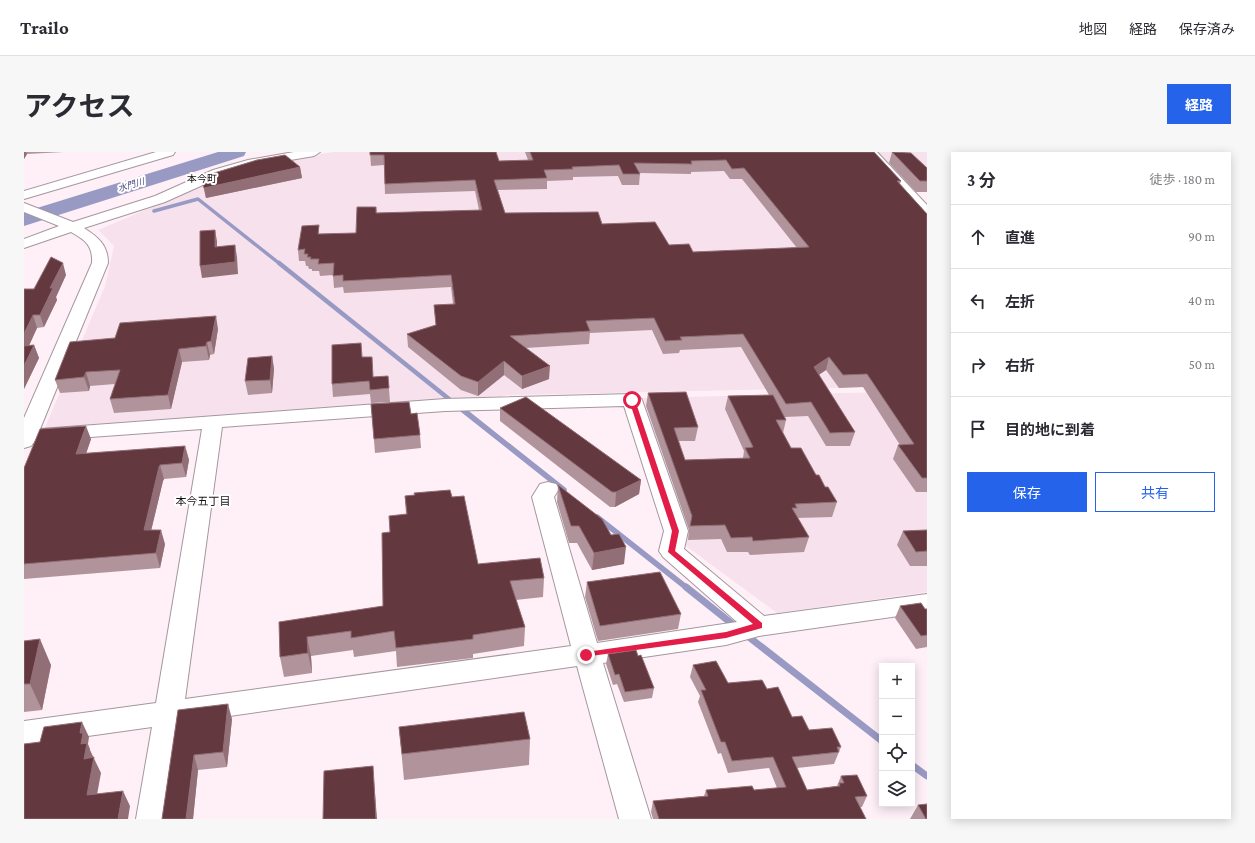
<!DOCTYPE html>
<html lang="ja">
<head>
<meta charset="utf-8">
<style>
	body { margin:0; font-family:"Crimson Pro","Noto Sans JP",serif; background:#f7f7f7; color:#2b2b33 }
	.controls { position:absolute; right:12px; bottom:12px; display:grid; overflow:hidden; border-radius:0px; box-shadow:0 2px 10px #0003 }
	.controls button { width:36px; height:36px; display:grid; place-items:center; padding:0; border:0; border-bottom:1px solid #e1e1e2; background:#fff; color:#2b2b33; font:20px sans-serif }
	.stop { position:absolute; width:12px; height:12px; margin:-9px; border:3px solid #e11d48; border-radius:50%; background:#fff }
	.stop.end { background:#e11d48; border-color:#fff; box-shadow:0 1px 4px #0008 }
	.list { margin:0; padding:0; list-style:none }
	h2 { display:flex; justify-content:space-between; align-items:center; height:52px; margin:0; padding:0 16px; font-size:17px }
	h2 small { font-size:13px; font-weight:400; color:#7c7c81 }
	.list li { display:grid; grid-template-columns:26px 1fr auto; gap:12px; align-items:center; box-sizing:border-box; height:64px; padding:0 16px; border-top:1px solid #e1e1e2 }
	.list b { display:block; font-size:15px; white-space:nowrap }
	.list em { font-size:13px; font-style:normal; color:#7c7c81 }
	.actions { display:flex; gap:8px; padding:12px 16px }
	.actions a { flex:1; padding:9px 0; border:1px solid #2563eb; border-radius:0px; text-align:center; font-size:14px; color:#2563eb }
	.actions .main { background:#2563eb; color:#fff }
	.icon { flex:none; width:22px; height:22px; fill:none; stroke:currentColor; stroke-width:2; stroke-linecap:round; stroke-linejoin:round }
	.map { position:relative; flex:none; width:903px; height:667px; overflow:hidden; border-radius:0px }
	header { display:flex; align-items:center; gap:24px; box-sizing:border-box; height:56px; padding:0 20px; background:#fff; border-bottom:1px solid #e1e1e2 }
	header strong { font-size:19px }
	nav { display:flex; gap:22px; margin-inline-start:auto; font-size:14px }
	.intro { display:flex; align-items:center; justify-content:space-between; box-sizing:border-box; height:96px; padding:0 24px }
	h1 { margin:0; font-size:28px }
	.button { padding:10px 18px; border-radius:0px; background:#2563eb; color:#fff; font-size:14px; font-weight:700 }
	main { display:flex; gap:24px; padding:0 24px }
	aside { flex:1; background:#fff; border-radius:0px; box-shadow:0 2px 10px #0003 }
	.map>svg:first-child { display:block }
	.built { fill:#f7e1ed }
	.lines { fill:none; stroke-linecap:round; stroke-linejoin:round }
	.stream-far3 { stroke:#999ac4; stroke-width:3.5 }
	.stream-far2 { stroke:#999ac4; stroke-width:4.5 }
	.stream-far1 { stroke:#999ac4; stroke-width:5.5 }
	.stream { stroke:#999ac4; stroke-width:7 }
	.river { fill:#999ac4; fill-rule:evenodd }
	.minor-casing { stroke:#a4979e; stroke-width:2 }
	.minor { fill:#fff; fill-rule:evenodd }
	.wall { fill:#b1949b; fill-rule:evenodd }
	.shaded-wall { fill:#926f76 }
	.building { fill:#63383e; stroke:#926f76; fill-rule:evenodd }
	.route { fill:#e11d48 }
	.labels { text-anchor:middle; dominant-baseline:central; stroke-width:4; stroke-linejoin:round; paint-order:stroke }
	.far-water-label { font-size:9px; font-style:italic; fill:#4a4880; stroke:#fff }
	.far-quarter-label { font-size:10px; fill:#171215; stroke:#fff }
	.neighbourhood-label { font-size:11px; fill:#171215; stroke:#fff }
</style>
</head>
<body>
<header>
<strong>Trailo</strong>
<nav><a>地図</a><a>経路</a><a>保存済み</a></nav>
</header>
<div class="intro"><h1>アクセス</h1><a class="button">経路</a></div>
<main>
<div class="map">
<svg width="903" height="667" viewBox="0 0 903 667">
	<rect width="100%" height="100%" fill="#fff0f8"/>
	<!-- built -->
	<path class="built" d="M 309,0 L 842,0 L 899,234 L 491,243 L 20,278 L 81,134 L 90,94 L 74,78 L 201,24 L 291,3 Z
		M 852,0 L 903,0 L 903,40 L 889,40 Z
		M 903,239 L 903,440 L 753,461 L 662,394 L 616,246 Z"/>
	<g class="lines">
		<!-- stream-far3 -->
		<path class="stream-far3" d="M 130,59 L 174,47 L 256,112"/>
		<!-- stream-far2 -->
		<path class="stream-far2" d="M 255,111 L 435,255"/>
		<!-- stream-far1 -->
		<path class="stream-far1" d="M 434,254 L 540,338
			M 573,365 L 663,436"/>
		<!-- stream -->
		<path class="stream" d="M 662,435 L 712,475
			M 721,482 L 858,589
			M 888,613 L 903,624"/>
		<!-- river -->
		<path class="river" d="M 194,0 L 222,0 L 220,4 L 0,74 L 0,60 Z"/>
		<defs>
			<path id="minor" d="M 132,0 L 151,0 L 149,3 L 0,47 L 0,39 Z
				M 270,0 L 296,0 L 290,4 L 226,15 L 199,24 L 141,50 L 60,76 C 74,85 84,93 84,111 L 16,277 L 421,247 L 608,242 L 615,244 L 618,248 L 664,379 L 660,397 L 740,464 L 903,442 L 903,460 L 735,484 L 702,493 L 579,511 L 627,667 L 595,667 L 553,514 L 157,571 L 144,667 L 112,667 L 128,575 L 0,593 L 0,569 L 132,551 L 178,277 L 11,289 L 7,294 L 0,296 L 0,266 L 68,111 C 69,93 61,88 47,80 L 0,96 L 0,87 L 35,74 L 0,60 L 0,51 L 49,70 L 131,44 L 189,18 L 224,8 ZM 600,254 L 640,379 L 635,399 L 639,405 L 713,470 L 573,491 L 530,345 L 535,337 L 532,332 L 524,330 L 516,332 L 508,345 L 547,494 L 161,547 L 198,275 L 421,259 Z
				M 840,0 L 853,0 L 903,53 L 903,65 L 898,64 Z"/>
		</defs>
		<!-- minor casing -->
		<use href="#minor" class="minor-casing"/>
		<!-- minor -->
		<use href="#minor" class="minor"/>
	</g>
	<!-- wall -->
	<path class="wall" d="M 0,0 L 40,0 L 3,2 L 0,7 Z
		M 346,0 L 475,9 L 504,8 L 501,0 L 840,0 L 877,29 L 876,32 L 903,62 L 903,340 L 892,340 L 869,307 L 874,293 L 876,293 L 839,235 L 815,236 L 802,218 L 795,223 L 831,280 L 826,294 L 802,294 L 784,264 L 761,265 L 762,268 L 759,281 L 767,296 L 792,323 L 813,350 L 808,365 L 773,366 L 785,385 L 780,400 L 726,403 L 724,400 L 703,400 L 697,387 L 664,388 L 665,378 L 622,254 L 624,241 L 674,275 L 671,289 L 654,289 L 661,308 L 719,306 L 720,299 L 701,257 L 704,244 L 745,243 L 717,195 L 656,198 L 655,201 L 639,202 L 628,178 L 566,181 L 565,192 L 502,196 L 525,227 L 498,237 L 480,223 L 454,244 L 437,238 L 384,195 L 383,182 L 412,173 L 410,153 L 429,152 L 427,135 L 320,141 L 319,135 L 310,136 L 309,123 L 296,124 L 295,119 L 288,119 L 288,117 L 285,117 L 284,114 L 282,114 L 281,109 L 275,109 L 274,98 L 295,73 L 295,82 L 332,81 L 352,55 L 353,61 L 455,58 L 451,39 L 361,42 L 360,13 L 347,14 ZM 700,19 L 706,27 L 718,27 L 773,96 L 669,100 L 578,72 L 481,61 L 474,38 L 523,37 L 523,29 L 549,28 L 549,25 L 594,24 L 598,33 L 615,33 L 616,21 L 667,22 L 667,20 Z
		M 868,0 L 903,16 L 903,40 L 892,40 L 865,11 Z
		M 276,15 L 278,26 L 182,46 L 177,25 Z
		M 42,123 L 32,145 L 33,148 L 20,175 L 13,176 L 5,193 L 10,193 L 15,206 L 0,237 L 10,137 Z
		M 194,177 L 190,202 L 186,203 L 185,208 L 158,210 L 147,257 L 90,261 L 86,247 L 91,232 L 66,234 L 65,239 L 36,241 L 31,228 L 91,186 Z
		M 248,204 L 250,217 L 248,241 L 224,243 L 221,229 Z
		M 338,205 L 349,225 L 364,224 L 366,250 L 347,251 L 346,242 L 309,245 L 308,232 Z
		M 347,252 L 387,262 L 396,283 L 397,296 L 351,301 Z
		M 476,256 L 617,328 L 615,342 L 591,355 L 586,355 L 476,269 Z
		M 67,287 L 62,302 L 161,294 L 165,308 L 162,325 L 140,327 L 139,329 L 127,378 L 141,392 L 136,416 L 0,427 L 0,316 Z
		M 534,333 L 600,412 L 568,418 L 553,391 L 545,391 L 533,350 Z
		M 390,341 L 428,345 L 454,412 L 520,426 L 519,445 L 492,448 L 501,475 L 500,494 L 449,502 L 449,506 L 373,515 L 372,499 L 330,505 L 329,498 L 287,504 L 288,521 L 260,525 L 256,505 L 255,470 L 359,454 L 366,380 L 382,362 L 381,344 L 390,343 Z
		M 903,378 L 903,414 L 886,414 L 873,393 L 879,379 Z
		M 563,430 L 657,462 L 654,477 L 574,489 L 561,445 Z
		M 876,454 L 901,457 L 903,457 L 903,495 L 892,497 L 871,466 Z
		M 0,489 L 27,513 L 18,558 L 0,560 Z
		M 584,502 L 614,504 L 630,536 L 628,546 L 600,550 L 593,532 L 589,533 L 582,512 Z
		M 669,513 L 704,531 L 743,537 L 768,565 L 785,578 L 817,595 L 810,612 L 773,616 L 783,638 L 813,634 L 817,624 L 843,644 L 838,655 L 836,655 L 842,667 L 629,667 L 627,660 L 629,649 L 680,644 L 682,638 L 730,638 L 753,636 L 745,616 L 704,621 L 697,601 L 694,602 L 674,550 L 676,544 L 666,525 Z
		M 154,558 L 208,567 L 203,615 L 174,618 L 169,667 L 138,667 Z
		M 375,575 L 506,587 L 505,613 L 380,628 Z
		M 894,653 L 903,667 L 886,667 Z"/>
	<!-- shaded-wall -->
	<path class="shaded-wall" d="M 0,0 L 2,0 L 3,2 L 0,7 Z
		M 276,15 L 278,26 L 182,46 L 180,36 Z
		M 191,78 L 193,89 L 193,107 L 191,95 Z
		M 211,93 L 213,105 L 214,122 L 178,126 L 176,114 Z
		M 39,111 L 42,123 L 32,145 L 33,148 L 20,175 L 16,163 L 26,136 Z
		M 9,163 L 13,176 L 0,205 L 0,182 Z
		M 192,164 L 194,177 L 190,202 L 187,189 Z
		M 183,190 L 186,203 L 185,208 L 182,194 Z
		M 10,193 L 15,206 L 0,237 L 0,214 Z
		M 155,197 L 158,210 L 147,257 L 144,243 Z
		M 248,204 L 250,217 L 248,241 L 246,228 Z
		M 805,205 L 802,218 L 786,228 L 790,215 Z
		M 480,209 L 480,223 L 454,244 L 454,230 Z
		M 526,214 L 525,227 L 498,237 L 498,224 Z
		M 62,220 L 66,234 L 65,239 L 60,225 Z
		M 62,274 L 67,287 L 57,316 L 52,302 Z
		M 161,294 L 165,308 L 162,325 L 158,311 Z
		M 136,313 L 140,327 L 139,329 L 124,392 L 120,378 L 135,315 Z
		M 617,328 L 615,342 L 591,355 L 592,340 Z
		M 137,378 L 141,392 L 136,416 L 132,401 Z
		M 602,395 L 600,412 L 568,418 L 570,401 Z
		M 283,485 L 287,504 L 288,521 L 284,501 Z
		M 16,487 L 27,513 L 18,558 L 6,532 Z
		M 204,552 L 208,567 L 203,615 L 199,600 Z
		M 58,570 L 65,585 L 64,592 L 66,597 L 66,598 L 77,621 L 70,659 L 63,643 L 56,581 Z
		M 170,603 L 174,618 L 169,667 L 162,667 Z
		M 349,614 L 350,628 L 353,667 L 352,667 Z
		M 99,639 L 106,654 L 104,667 L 94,667 Z"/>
	<!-- building -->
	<path class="building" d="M 346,0 L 472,0 L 475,9 L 509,8 L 506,0 L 850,0 L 877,29 L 873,29 L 903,62 L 903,326 L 898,326 L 874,293 L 890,292 L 843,222 L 819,223 L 805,205 L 790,215 L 831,280 L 806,281 L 787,250 L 762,252 L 719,182 L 656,185 L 658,188 L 641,189 L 630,166 L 562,169 L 566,179 L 486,184 L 526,214 L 498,224 L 480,209 L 454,230 L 437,224 L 383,182 L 412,173 L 410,153 L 431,152 L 427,123 L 319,129 L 319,123 L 309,124 L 310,111 L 294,112 L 295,107 L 286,107 L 287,105 L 283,105 L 284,102 L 280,102 L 281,97 L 274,98 L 278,74 L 295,73 L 294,82 L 332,81 L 333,55 L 352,55 L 352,61 L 458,58 L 451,28 L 361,32 L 360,3 L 346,3 ZM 702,8 L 708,17 L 720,16 L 785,95 L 669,100 L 665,92 L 645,93 L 631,70 L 578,72 L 574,60 L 481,61 L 470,28 L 523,26 L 520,18 L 549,17 L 548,15 L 595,13 L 599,22 L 616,22 L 610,11 L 668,12 L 667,9 Z
		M 868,0 L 887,1 L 903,16 L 903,29 L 896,29 Z
		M 261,3 L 276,15 L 180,36 L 177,25 L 233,8 Z
		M 191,78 L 191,95 L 211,93 L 211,110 L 176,114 L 176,79 Z
		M 27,105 L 39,111 L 26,136 L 29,136 L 16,163 L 9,163 L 0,182 L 0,137 L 10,137 Z
		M 192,164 L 187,189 L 183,190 L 182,194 L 155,197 L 144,243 L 86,247 L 96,218 L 62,220 L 60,225 L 31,228 L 46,190 L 91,186 L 96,171 Z
		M 337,191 L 338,205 L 348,205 L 349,225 L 364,224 L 365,236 L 346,238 L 345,229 L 308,232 L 308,193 Z
		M 10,193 L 0,214 L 0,194 Z
		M 248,204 L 246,228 L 221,229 L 224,206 Z
		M 662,240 L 674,275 L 650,276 L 661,308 L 726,306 L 721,296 L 729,295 L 704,244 L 749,243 L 762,268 L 752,268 L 767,296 L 777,296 L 792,323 L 795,323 L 801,335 L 804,335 L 813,350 L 771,352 L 773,356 L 768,356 L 785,385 L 729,389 L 728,385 L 707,386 L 701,373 L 666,374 L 668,364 L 624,241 Z
		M 502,245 L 617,328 L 592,340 L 588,340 L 476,256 Z
		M 385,250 L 387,262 L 393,261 L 396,283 L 350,287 L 347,252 Z
		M 62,274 L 52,302 L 161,294 L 158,311 L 136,313 L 135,315 L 120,378 L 137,378 L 132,401 L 0,412 L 0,316 L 16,277 Z
		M 534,333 L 578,367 L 587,383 L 595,382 L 602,395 L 570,401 L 555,374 L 547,374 Z
		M 426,338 L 428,345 L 440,344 L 454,412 L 516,406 L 520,426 L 486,429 L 501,475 L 449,483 L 449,487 L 372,496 L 370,479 L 327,486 L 327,479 L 283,485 L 284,501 L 256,505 L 255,470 L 359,454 L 358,381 L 366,380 L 365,364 L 383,362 L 381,344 L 391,343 L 390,341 Z
		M 903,378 L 903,399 L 892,400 L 879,379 Z
		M 636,420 L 657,462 L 576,474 L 563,430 Z
		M 897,451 L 901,457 L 903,457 L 903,483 L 897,484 L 876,454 Z
		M 16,487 L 6,532 L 0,532 L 0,489 Z
		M 612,498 L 614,504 L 617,503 L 630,536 L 601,540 L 595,522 L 591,523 L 584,502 Z
		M 692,509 L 704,531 L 738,528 L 743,537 L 754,535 L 768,565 L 778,564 L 785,578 L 808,576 L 817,595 L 813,595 L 815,600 L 768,605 L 783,638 L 816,634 L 815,631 L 820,631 L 817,624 L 833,623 L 843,644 L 831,645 L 842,667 L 635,667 L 629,649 L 684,644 L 682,638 L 728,634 L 730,638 L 762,635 L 749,605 L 708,609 L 701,590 L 697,590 L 677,538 L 682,538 L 669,513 Z
		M 204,552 L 199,600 L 170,603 L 162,667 L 138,667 L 154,558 Z
		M 500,560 L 506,587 L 378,602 L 375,575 Z
		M 58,570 L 56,581 L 59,581 L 57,592 L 63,591 L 60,607 L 70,605 L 63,643 L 99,639 L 94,667 L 0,667 L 0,592 L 16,590 L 20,575 Z
		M 349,614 L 352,667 L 299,667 L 300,619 Z
		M 903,652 L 903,667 L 902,667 L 894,653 Z"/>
	<!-- route -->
	<path class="route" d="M 608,246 L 611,248 L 655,379 L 651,399 L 738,471 L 738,476 L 702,486 L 559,505 L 559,501 L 562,500 L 702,480 L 729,472 L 644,400 L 648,379 L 605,248 Z"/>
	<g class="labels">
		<!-- far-water labels -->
		<g class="far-water-label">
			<text transform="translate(107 33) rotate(-17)">水門川</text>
		</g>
		<!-- far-quarter labels -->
		<g class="far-quarter-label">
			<text x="178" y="26">本今町</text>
		</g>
		<!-- neighbourhood labels -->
		<g class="neighbourhood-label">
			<text x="179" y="349">本今五丁目</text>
		</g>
	</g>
</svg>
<div class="controls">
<button>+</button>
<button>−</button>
<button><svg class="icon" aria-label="locate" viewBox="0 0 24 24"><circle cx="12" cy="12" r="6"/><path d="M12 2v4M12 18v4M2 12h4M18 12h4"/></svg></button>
<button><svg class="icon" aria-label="layers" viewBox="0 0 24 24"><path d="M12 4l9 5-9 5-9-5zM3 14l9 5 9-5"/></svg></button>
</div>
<div class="stop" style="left:608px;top:248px"></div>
<div class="stop end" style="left:562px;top:503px"></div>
</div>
<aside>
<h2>3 分<small>徒歩 · 180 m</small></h2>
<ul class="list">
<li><svg class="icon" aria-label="ahead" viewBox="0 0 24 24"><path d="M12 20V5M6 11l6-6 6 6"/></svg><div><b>直進</b></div><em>90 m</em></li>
<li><svg class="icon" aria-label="left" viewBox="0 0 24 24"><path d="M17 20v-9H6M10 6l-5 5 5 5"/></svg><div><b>左折</b></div><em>40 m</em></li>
<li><svg class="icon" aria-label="right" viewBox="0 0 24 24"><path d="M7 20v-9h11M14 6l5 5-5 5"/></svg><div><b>右折</b></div><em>50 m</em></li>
<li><svg class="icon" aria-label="arrive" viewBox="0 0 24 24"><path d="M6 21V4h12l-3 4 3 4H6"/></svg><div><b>目的地に到着</b></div></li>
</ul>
<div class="actions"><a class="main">保存</a><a>共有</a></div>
</aside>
</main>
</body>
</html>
